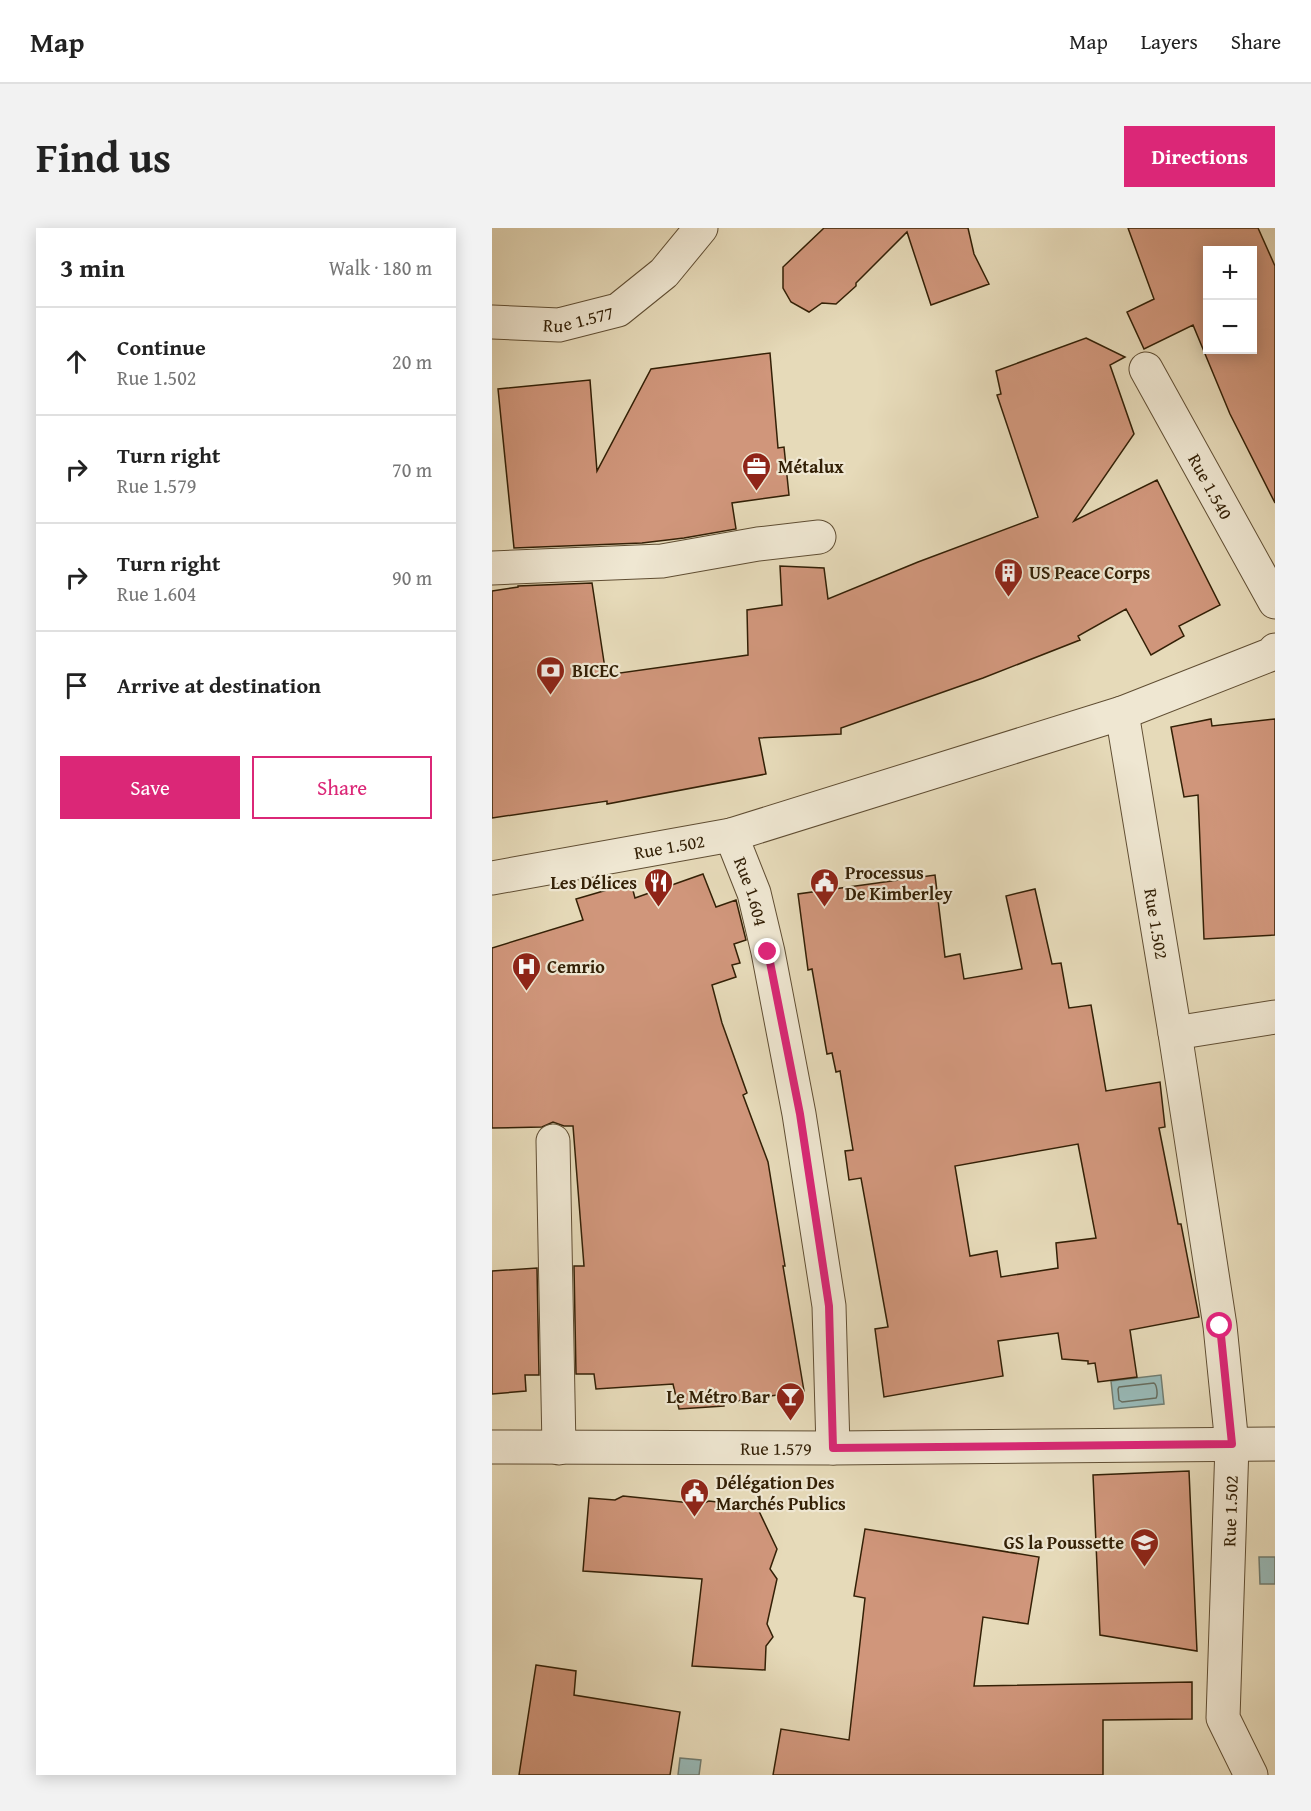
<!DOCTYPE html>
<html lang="en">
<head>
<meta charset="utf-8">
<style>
	body { margin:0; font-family:"Gentium Book Plus",serif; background:#f2f2f2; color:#222 }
	.controls { position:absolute; right:18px; top:18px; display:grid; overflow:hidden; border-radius:0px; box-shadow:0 3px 15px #0003 }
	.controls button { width:54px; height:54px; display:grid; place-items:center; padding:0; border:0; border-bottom:2px solid #e0e0e0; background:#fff; color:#222; font:30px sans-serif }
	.stop { position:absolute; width:18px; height:18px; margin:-14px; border:4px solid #db2777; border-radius:50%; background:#fff }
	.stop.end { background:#db2777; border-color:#fff; box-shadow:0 2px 6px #0008 }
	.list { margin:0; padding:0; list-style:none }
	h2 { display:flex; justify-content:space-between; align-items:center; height:78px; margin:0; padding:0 24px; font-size:26px }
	h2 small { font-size:20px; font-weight:400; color:#767676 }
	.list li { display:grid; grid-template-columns:39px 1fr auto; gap:18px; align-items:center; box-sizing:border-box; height:108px; padding:0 24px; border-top:2px solid #e0e0e0 }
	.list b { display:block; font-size:22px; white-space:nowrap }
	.list p { margin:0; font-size:20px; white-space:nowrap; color:#767676 }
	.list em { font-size:20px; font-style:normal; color:#767676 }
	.actions { display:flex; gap:12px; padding:18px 24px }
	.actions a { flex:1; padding:14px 0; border:2px solid #db2777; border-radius:0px; text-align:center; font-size:21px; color:#db2777 }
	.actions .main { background:#db2777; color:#fff }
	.icon { flex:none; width:33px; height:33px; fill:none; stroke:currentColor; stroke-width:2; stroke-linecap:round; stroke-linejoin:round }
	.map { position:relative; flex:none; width:783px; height:1547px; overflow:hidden; border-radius:0px }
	header { display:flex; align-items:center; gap:36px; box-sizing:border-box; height:84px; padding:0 30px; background:#fff; border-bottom:2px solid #e0e0e0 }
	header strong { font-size:28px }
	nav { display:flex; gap:33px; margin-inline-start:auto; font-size:21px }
	.intro { display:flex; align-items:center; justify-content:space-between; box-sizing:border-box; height:144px; padding:0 36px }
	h1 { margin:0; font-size:42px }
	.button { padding:15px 27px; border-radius:0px; background:#db2777; color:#fff; font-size:21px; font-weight:700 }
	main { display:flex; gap:36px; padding:0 36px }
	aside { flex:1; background:#fff; border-radius:0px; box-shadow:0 3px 15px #0003 }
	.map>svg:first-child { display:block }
	.water { fill:#98b9b7; stroke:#707c70; stroke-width:1.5 }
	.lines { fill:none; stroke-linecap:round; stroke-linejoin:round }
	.shore { stroke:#666c5e; stroke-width:1.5 }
	.building { fill:#d0967b; stroke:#332006; stroke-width:1.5; fill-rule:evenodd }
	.minor-casing { stroke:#604e33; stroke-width:35 }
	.minor { stroke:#efe7d2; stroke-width:33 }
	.route { stroke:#db2777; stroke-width:8 }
	.labels { text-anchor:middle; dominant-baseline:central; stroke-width:4.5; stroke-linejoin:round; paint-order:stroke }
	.street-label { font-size:18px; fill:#332006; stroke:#efe7d2 }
	.poi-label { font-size:18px; font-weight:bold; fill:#332006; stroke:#efe7d2; text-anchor:start }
</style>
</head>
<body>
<header>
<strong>Map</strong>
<nav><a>Map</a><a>Layers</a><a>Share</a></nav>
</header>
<div class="intro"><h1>Find us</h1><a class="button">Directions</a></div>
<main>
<aside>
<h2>3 min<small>Walk · 180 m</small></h2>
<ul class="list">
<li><svg class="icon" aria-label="ahead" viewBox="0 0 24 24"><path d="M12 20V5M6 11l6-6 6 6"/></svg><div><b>Continue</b><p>Rue 1.502</p></div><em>20 m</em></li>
<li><svg class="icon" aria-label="right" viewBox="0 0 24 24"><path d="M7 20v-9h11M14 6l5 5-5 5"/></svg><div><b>Turn right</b><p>Rue 1.579</p></div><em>70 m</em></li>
<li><svg class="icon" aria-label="right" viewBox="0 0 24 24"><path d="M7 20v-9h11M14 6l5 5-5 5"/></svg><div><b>Turn right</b><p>Rue 1.604</p></div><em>90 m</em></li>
<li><svg class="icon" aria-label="arrive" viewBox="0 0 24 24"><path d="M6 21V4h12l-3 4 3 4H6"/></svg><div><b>Arrive at destination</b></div></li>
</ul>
<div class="actions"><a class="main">Save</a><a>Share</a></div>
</aside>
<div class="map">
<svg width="783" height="1547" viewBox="0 0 783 1547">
	<rect width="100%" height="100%" fill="#e6dab9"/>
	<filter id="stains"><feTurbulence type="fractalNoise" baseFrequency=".00333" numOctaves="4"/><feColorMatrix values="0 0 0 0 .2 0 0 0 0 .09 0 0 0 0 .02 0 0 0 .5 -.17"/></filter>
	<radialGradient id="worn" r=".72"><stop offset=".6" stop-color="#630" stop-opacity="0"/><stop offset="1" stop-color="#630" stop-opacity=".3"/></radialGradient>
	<!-- water -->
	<path class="water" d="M 669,1147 L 672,1176 L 622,1181 L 619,1153 Z
		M 767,1329 L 783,1329 L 783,1356 L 768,1356 Z
		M 188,1530 L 209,1532 L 207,1547 L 186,1547 Z"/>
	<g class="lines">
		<!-- shore -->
		<path class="shore" d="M 662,1155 C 665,1157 666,1167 664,1170 L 630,1174 L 627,1172 L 626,1161 L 627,1159 Z"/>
	</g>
	<!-- building -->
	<path class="building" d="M 332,0 L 476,0 L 482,26 L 497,56 L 439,77 L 415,4 L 364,55 L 364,58 L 344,76 L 330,75 L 317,84 L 299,74 L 291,60 L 291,39 Z
		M 636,0 L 766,0 L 783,38 L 783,275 L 738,186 L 701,97 L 652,121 L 635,84 L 662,71 ZM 716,22 L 760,22 L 760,122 L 716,122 Z
		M 594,110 L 633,129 L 618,137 L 642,206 L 582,293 L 665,252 L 728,377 L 687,398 L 692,408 L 659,427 L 634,381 L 586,408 L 588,412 L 491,450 L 349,500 L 349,506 L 267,510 L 274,546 L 115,576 L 115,573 L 0,590 L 0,363 L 26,359 L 26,358 L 100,355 L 114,447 L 256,427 L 255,382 L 290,377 L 288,338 L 332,340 L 336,371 L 426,334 L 546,289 L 505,167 L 509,166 L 504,143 Z
		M 278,125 L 286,220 L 292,219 L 297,267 L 240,275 L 244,301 L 192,310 L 150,315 L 22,320 L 6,161 L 98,152 L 105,243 L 159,141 Z
		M 719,491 L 720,498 L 783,491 L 783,707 L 712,711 L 706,567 L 692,569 L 679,499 Z
		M 211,646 L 224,679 L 244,672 L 254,712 L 242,716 L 248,735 L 240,737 L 244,749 L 220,757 L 230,795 L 255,865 L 251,867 L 276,934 L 293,1038 L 291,1038 L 312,1163 L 232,1175 L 232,1178 L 187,1181 L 181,1156 L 104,1161 L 102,1146 L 84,1146 L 82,1038 L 92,1038 L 81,898 L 72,898 L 61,894 L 50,899 L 0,900 L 0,720 L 91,692 L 84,671 L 139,655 L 143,670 Z
		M 443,647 L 453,729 L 468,726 L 472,751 L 530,741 L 514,668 L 543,661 L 560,736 L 569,735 L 577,780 L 599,777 L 614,863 L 668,854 L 673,899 L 667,900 L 686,996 L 689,996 L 707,1089 L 638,1102 L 645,1149 L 606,1154 L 603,1135 L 596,1136 L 596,1133 L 570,1131 L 566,1105 L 506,1113 L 511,1148 L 392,1169 L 383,1101 L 396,1099 L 369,950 L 357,952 L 353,923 L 361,922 L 348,843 L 344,844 L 340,825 L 335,826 L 320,741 L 316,742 L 306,666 ZM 586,916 L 604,1010 L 564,1015 L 566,1040 L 509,1049 L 505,1023 L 478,1028 L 463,938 Z
		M 45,1040 L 47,1147 L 33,1147 L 34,1163 L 0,1166 L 0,1043 Z
		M 697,1243 L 705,1423 L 608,1407 L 601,1247 Z
		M 131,1268 L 209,1276 L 217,1273 L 265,1279 L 285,1321 L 278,1341 L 285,1351 L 275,1396 L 281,1409 L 274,1418 L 273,1442 L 200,1438 L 210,1351 L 91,1343 L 97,1270 L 123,1272 Z
		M 373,1301 L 547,1329 L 536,1396 L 491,1389 L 482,1458 L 700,1454 L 700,1491 L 611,1492 L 611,1547 L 281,1547 L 289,1501 L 357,1512 L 373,1370 L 362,1368 Z
		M 44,1437 L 84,1443 L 82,1467 L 188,1484 L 178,1547 L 27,1547 Z"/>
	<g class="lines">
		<defs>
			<g id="minor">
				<path id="s1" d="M 0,94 L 67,97 L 126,82 L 172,45 L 209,0"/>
				<path id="s2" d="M 654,141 L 783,374"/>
				<path d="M 0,340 L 170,333 L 266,316 L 327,309"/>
				<path d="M 630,485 L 780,426 L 783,422"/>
				<path id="s3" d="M 239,607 L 262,665 L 276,724 L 307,886 L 337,1078 L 341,1220"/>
				<path id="s4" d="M 0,650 L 239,607 L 630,485 L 683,805 L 728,1098 L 740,1217 L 731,1490 L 759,1547"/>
				<path d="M 683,805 L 783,789"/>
				<path d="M 61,913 L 67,1220"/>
				<path id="s5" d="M 0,1219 L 341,1220 L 783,1216"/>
			</g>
		</defs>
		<!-- minor casing -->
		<use href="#minor" class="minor-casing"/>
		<!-- minor -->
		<use href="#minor" class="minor"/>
	</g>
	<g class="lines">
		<!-- route -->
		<path class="route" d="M 276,724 L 308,886 L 337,1078 L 341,1220 L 740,1216 L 728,1098"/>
	</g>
	<!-- icons -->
	<defs>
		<symbol id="office-pin" viewBox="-11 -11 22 30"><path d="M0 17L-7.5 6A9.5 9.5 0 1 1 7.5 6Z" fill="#8f2418" stroke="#efe7d2"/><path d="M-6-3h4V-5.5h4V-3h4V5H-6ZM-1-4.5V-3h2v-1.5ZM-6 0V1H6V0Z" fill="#fff"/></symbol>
		<symbol id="building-pin" viewBox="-11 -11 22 30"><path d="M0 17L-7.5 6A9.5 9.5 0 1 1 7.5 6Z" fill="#8f2418" stroke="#efe7d2"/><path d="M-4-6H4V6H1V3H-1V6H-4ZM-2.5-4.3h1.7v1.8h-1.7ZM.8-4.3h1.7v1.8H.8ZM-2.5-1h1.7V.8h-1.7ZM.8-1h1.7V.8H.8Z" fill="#fff"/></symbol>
		<symbol id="bank-pin" viewBox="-11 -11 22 30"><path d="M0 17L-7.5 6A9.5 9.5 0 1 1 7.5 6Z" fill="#8f2418" stroke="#efe7d2"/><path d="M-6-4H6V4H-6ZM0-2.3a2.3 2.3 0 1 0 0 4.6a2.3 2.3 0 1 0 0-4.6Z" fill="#fff"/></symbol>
		<symbol id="restaurant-pin" viewBox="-11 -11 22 30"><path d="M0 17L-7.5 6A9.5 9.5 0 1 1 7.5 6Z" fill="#8f2418" stroke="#efe7d2"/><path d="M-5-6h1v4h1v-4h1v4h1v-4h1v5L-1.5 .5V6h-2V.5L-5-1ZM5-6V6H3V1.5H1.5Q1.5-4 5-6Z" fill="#fff"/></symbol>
		<symbol id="civic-pin" viewBox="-11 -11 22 30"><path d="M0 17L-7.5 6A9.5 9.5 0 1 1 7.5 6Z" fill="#8f2418" stroke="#efe7d2"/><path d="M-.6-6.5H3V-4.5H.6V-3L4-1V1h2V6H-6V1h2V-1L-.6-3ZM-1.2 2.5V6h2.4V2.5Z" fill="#fff"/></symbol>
		<symbol id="hospital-pin" viewBox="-11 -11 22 30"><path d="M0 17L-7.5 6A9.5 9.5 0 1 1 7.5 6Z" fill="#8f2418" stroke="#efe7d2"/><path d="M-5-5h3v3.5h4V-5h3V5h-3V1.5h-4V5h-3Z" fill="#fff"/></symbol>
		<symbol id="bar-pin" viewBox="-11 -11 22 30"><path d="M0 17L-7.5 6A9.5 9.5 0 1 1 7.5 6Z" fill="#8f2418" stroke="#efe7d2"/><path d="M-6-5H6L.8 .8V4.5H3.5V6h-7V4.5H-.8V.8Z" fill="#fff"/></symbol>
		<symbol id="school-pin" viewBox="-11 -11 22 30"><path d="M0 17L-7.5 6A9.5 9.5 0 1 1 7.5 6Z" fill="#8f2418" stroke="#efe7d2"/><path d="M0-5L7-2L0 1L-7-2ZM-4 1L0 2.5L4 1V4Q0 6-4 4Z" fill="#fff"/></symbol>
	</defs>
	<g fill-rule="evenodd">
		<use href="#office-pin" x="248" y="222" width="33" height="45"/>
		<use href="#building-pin" x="500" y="328" width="33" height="45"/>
		<use href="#bank-pin" x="42" y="426" width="33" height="45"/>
		<use href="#restaurant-pin" x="150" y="638" width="33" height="45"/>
		<use href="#civic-pin" x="316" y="638" width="33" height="45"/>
		<use href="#hospital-pin" x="18" y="722" width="33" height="45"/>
		<use href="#bar-pin" x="282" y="1152" width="33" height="45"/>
		<use href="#civic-pin" x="186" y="1248" width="33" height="45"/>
		<use href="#school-pin" x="636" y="1298" width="33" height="45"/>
	</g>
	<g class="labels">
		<!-- street labels -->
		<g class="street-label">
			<text stroke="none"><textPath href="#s1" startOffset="87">Rue 1.577</textPath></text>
			<text stroke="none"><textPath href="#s2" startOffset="134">Rue 1.540</textPath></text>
			<text stroke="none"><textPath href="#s4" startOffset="180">Rue 1.502</textPath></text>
			<text stroke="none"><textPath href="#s3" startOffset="60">Rue 1.604</textPath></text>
			<text stroke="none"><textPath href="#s4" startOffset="866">Rue 1.502</textPath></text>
			<text stroke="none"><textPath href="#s5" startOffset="284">Rue 1.579</textPath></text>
			<text transform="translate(738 1283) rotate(-88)">Rue 1.502</text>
		</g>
		<!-- poi labels -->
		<g class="poi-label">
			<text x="286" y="238">Métalux</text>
			<text x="537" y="344">US Peace Corps</text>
			<text x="80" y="442">BICEC</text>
			<text x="353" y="644">Processus<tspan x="353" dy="21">De Kimberley</tspan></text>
			<text x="145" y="654" text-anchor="end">Les Délices</text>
			<text x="55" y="738">Cemrio</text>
			<text x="278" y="1168" text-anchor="end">Le Métro Bar</text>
			<text x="224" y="1254">Délégation Des<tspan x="224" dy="21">Marchés Publics</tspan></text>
			<text x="632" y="1314" text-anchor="end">GS la Poussette</text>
		</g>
	</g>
	<rect width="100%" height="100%" filter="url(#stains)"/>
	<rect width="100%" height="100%" fill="url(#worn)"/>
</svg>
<div class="controls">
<button>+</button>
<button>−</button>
</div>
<div class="stop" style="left:728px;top:1098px"></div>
<div class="stop end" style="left:276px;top:724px"></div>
</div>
</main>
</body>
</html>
